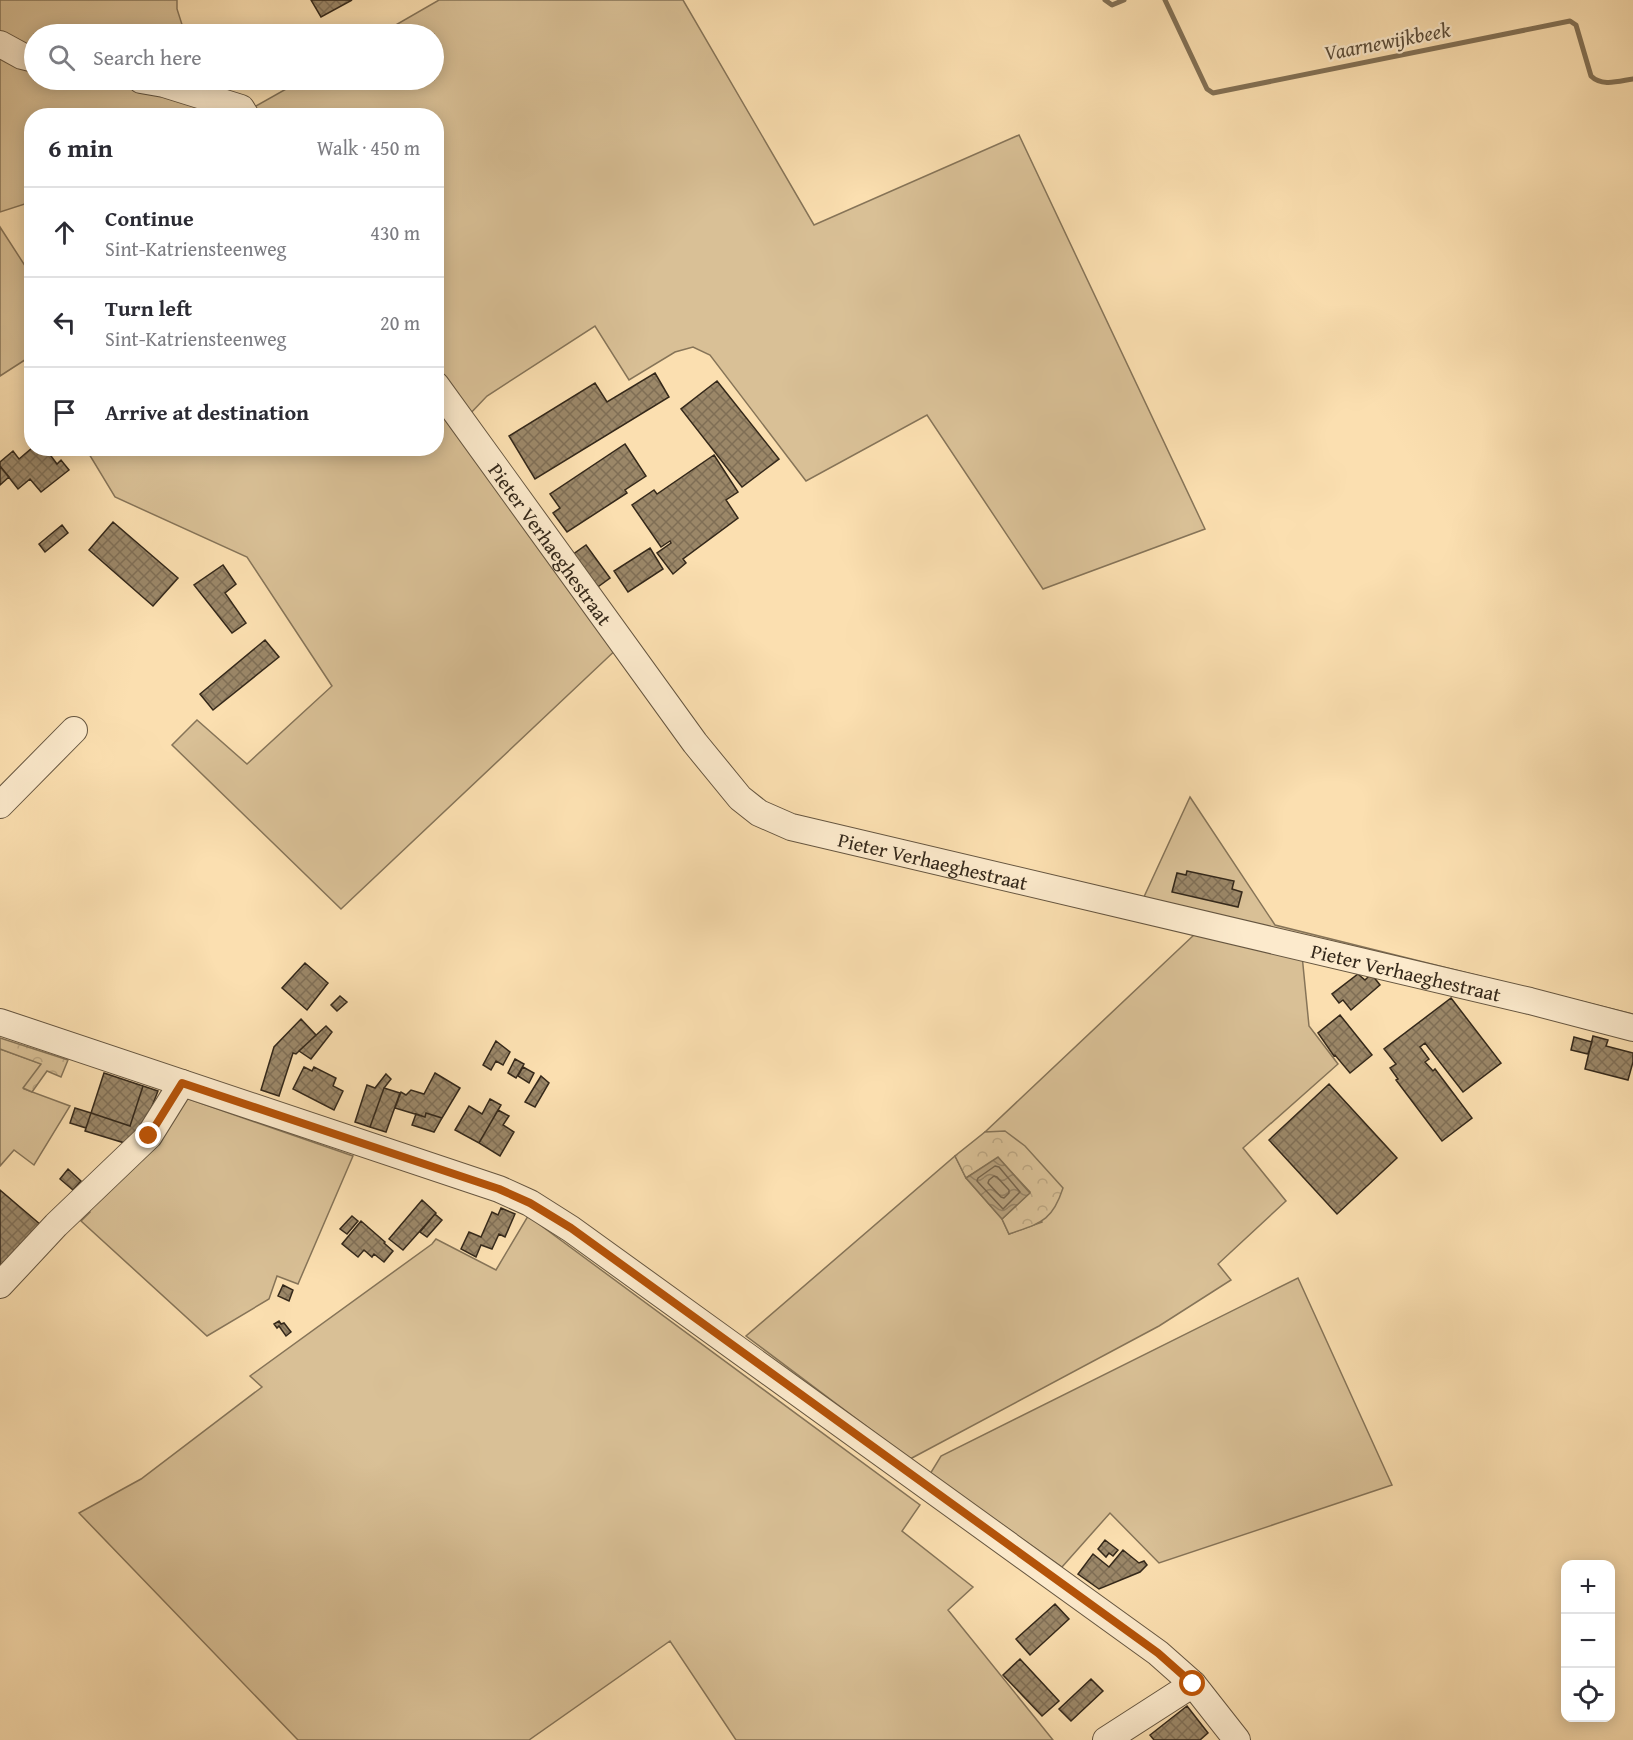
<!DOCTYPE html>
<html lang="en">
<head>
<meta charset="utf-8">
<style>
	body { margin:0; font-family:"Gentium Book Plus",serif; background:#f2f2f3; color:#2b2b33 }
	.controls { position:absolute; right:18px; bottom:18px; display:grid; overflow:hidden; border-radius:12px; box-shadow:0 3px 15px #0003 }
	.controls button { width:54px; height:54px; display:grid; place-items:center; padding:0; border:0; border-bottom:2px solid #e1e1e2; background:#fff; color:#2b2b33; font:30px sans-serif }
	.stop { position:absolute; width:18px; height:18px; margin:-14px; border:4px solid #b45309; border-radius:50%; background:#fff }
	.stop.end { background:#b45309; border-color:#fff; box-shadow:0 2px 6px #0008 }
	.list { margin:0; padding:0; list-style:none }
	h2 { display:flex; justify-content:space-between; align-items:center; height:78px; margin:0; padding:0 24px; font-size:26px }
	h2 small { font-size:20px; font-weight:400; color:#7c7c81 }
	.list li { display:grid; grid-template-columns:39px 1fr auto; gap:18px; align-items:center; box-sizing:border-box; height:90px; padding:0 24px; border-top:2px solid #e1e1e2 }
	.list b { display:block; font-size:22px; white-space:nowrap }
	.list p { margin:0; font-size:20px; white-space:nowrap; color:#7c7c81 }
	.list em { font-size:20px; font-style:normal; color:#7c7c81 }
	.icon { flex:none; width:33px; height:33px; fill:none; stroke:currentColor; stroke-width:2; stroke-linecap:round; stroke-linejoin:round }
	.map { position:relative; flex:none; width:1633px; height:1740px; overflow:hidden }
	.search { position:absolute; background:#fff; box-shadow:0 3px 15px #0003; left:24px; top:24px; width:420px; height:66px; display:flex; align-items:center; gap:15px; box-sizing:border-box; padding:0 21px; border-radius:33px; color:#7c7c81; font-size:22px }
	.panel { position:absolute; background:#fff; box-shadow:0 3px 15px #0003; left:24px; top:108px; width:420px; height:348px; border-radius:24px }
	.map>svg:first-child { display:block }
	.green { fill:#d9c096; stroke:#867458; stroke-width:1.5 }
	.forest { fill:url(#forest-crowns); stroke:#867458; stroke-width:1.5 }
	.water { fill:url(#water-waves); stroke:#837155; stroke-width:1.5 }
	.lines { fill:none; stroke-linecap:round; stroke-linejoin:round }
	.shore { stroke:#76644c; stroke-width:1.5 }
	.stream { stroke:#837155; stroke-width:5 }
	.building { fill:url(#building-cross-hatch); stroke:#34281a; stroke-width:1.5 }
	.minor-casing { stroke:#665640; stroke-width:28 }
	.minor { stroke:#fceacc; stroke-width:26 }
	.route { stroke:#b45309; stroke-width:8 }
	.labels { text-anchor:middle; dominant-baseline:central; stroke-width:4.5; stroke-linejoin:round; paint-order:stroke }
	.street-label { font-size:20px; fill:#34281a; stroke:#fceacc }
	.water-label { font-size:21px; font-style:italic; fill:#5b4c38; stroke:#fceacc }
</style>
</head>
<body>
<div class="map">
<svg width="1633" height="1740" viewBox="0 0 1633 1740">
	<defs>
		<pattern id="forest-crowns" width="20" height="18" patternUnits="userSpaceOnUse" patternTransform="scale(1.5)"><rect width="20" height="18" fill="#d9c096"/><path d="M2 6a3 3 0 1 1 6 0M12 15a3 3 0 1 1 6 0" fill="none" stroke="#bba581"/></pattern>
		<pattern id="water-waves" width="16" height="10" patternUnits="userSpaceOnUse" patternTransform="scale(1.5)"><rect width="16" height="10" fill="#b7a17d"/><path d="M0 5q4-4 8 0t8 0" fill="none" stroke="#968366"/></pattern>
		<pattern id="building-cross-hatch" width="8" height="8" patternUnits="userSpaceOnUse" patternTransform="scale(1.5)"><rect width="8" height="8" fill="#9b8768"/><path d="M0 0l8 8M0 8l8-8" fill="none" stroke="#7f6e55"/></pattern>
	</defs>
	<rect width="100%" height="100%" fill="#fbdfb0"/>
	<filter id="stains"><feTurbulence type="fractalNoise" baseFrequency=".00333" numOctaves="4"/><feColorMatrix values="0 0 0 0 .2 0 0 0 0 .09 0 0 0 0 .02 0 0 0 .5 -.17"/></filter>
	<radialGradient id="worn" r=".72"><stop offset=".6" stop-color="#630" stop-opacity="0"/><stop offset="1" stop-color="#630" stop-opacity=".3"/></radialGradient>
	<!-- green -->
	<path class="green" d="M 0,0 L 177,0 L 177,9 L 185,34 L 34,34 L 34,54 L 0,37 Z
		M 439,0 L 683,0 L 814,225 L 1019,135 L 1205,529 L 1043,589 L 927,415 L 806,481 L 710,355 L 693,347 L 675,352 L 629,380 L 595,326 L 487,396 L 466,418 L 437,376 L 436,116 L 253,116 L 249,110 L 302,80 L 434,80 L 434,34 L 380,34 Z
		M 0,44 L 34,59 L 34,80 L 213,80 L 239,115 L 32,116 L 31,202 L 0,212 Z
		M 0,227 L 31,275 L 31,356 L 0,376 Z
		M 437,401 L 621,645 L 341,909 L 172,745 L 197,720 L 247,764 L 332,686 L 247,557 L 115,497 L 86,449 L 436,448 Z
		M 1190,797 L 1275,925 L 1633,1014 L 1633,1023 L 1143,899 Z
		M 1196,933 L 1302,955 L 1309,1026 L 1338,1064 L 1243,1148 L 1286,1201 L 1218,1264 L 1231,1280 L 1159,1326 L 910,1459 L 746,1336 L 955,1156 L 966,1178 L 1002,1219 L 1009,1234 L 1042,1222 L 1005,1132 L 985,1132 Z
		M 0,1049 L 42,1064 L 24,1089 L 70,1106 L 34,1165 L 14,1150 L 0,1166 Z
		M 183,1097 L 353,1156 L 298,1284 L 277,1276 L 269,1299 L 207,1336 L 81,1221 L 90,1212 L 83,1206 Z
		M 528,1216 L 920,1505 L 902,1531 L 973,1587 L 948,1610 L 1053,1740 L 736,1740 L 670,1641 L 529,1740 L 298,1740 L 79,1513 L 141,1479 L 262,1387 L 250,1376 L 432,1244 L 436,1239 L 496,1270 Z
		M 1298,1278 L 1392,1485 L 1159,1563 L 1110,1513 L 1062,1567 L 930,1474 L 941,1456 Z"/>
	<!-- forest -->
	<path class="forest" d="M 0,1038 L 68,1060 L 61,1077 L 47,1071 L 32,1092 L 23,1088 L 41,1064 L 0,1049 Z
		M 1005,1131 L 1025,1146 L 1063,1188 C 1052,1222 1040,1223 1009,1234 L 1002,1219 L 1030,1192 L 998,1158 L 966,1178 L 955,1156 L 985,1132 Z"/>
	<!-- water -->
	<path class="water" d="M 998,1157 L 1030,1193 L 1002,1219 L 966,1178 Z"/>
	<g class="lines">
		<!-- shore -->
		<path class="shore" d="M 995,1166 L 999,1167 L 1020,1192 L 1003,1209 L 977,1181 L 978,1178 Z
			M 994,1176 L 997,1177 L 1009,1190 L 1009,1193 L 1004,1198 L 1001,1197 L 988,1183 L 989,1180 Z"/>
		<!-- stream -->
		<path class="stream" d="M 1105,0 L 1112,5 L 1124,0
			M 1165,0 L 1207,89 L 1213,93 L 1570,21 L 1576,25 L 1591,76 C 1602,87 1619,81 1633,79"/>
	</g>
	<!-- building -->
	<path class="building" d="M 311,0 L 352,0 L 321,17 Z
		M 655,373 L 669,397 L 535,479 L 509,436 L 595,383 L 607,402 Z
		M 717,381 L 779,459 L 742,487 L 681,409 Z
		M 625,444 L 646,476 L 625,490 L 627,493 L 567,532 L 553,513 L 560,508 L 550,494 Z
		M 32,448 L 45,448 L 57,464 L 61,460 L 69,470 L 41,492 L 30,479 L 18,489 L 0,466 L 0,462 L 13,451 L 19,459 Z
		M 714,455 L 738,492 L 726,500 L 738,518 L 683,559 L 686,563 L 673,574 L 657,553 L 671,543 L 670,541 L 661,547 L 632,505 L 654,490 L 657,494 Z
		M 0,466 L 9,477 L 0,485 Z
		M 113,522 L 178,578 L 153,606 L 89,550 Z
		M 62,525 L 68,533 L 45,552 L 39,544 Z
		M 586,545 L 610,578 L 595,589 L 572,555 Z
		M 650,548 L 663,569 L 628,592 L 614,571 Z
		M 223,565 L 236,584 L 225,593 L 246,623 L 232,633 L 194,585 Z
		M 265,640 L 279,657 L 213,710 L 200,694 Z
		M 1187,871 L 1234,881 L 1232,889 L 1242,892 L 1238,907 L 1172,892 L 1177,873 L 1186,875 Z
		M 305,963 L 328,983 L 307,1010 L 282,988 Z
		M 1358,974 L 1365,980 L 1370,975 L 1373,976 L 1380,985 L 1351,1010 L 1343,1000 L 1339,1003 L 1332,994 Z
		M 340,996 L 347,1002 L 337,1011 L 331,1005 Z
		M 1451,998 L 1501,1063 L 1463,1092 L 1425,1043 L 1420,1047 L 1429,1059 L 1425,1062 L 1433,1071 L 1435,1069 L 1472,1118 L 1442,1141 L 1396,1080 L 1398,1079 L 1390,1068 L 1396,1064 L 1384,1049 Z
		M 1340,1015 L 1372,1055 L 1350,1073 L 1335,1055 L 1334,1056 L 1318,1033 Z
		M 301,1019 L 316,1035 L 296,1054 L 293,1053 L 279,1096 L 261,1090 L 274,1047 Z
		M 326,1026 L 332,1032 L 311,1059 L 299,1051 Z
		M 1593,1036 L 1608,1040 L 1606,1046 L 1633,1053 L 1633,1062 L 1628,1080 L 1585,1069 Z
		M 1574,1037 L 1592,1042 L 1588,1054 L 1571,1050 Z
		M 496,1041 L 510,1052 L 503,1065 L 496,1061 L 491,1070 L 483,1065 Z
		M 515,1059 L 524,1064 L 516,1078 L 508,1073 Z
		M 304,1067 L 312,1071 L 314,1067 L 336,1078 L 333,1086 L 343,1091 L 334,1110 L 293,1089 Z
		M 523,1067 L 534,1073 L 529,1083 L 518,1076 Z
		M 104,1073 L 143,1086 L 130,1126 L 91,1113 Z
		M 435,1073 L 460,1088 L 442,1118 L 426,1113 L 425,1117 L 395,1108 L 401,1092 L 406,1095 L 411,1090 L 424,1094 Z
		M 386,1074 L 391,1079 L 384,1088 L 370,1127 L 355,1122 L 367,1085 L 375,1088 Z
		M 541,1076 L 549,1083 L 535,1107 L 525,1102 Z
		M 1329,1084 L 1397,1158 L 1337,1214 L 1269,1140 Z
		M 143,1086 L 158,1091 L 143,1129 L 139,1127 L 128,1144 L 85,1131 L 91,1113 L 130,1126 Z
		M 384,1088 L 400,1093 L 386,1132 L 370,1127 Z
		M 490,1099 L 501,1105 L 479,1143 L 455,1130 L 469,1106 L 482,1114 Z
		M 75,1108 L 91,1113 L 86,1128 L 70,1123 Z
		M 498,1110 L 509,1116 L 503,1125 L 514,1132 L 500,1156 L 479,1143 Z
		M 426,1113 L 442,1118 L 434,1132 L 412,1125 L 416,1114 L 425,1117 Z
		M 68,1169 L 81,1181 L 73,1190 L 60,1179 Z
		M 0,1190 L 41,1225 L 0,1272 Z
		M 422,1200 L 436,1213 L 403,1250 L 389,1239 Z
		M 501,1208 L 515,1214 L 505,1237 L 499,1234 L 492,1249 L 481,1245 L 476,1257 L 461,1249 L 469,1232 L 481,1237 L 492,1212 L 498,1215 Z
		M 435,1214 L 442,1220 L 427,1237 L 420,1232 Z
		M 352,1216 L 358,1221 L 347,1234 L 340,1229 Z
		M 361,1221 L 385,1242 L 384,1243 L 393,1251 L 384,1262 L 374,1254 L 372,1257 L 364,1250 L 358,1257 L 342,1244 Z
		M 283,1285 L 293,1290 L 289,1301 L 278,1296 Z
		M 279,1321 L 281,1324 L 284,1323 L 291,1332 L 286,1336 L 279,1326 L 277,1328 L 274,1324 Z
		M 1105,1540 L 1118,1550 L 1113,1556 L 1109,1553 L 1106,1557 L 1098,1549 Z
		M 1123,1550 L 1139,1563 L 1144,1561 L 1147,1565 L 1140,1572 L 1099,1589 L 1078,1574 L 1093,1554 L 1109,1567 Z
		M 1055,1604 L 1069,1619 L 1030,1655 L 1016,1639 Z
		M 1020,1659 L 1059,1701 L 1042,1716 L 1003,1675 Z
		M 1091,1679 L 1103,1691 L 1071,1721 L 1059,1709 Z
		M 1187,1706 L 1208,1733 L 1200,1740 L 1154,1740 L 1150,1735 Z"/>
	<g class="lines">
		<defs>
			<g id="minor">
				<path d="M 0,44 L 22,56 L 34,59"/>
				<path d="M 141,80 L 164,84 L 241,108 L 246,116"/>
				<path id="s1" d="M 436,385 L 695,743 L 740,798 L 759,813 L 791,827 L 1530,1001 L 1633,1028"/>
				<path d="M 0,805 L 74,730"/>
				<path d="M 0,1022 L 499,1189 L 530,1203 L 571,1229 L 1158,1653 L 1193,1684 L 1237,1740"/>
				<path d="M 0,1285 L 56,1225 L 149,1136 L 182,1083"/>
				<path d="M 1106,1740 L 1193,1684"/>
			</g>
		</defs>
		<!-- minor casing -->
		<use href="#minor" class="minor-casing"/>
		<!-- minor -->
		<use href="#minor" class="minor"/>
	</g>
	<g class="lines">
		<!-- route -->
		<path class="route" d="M 149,1136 L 182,1083 L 499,1189 L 530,1203 L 571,1228 L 1158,1653 L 1193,1684"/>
	</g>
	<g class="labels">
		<!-- street labels -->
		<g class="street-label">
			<text stroke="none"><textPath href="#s1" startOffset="196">Pieter Verhaeghestraat</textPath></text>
			<text stroke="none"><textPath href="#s1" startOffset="718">Pieter Verhaeghestraat</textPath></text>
			<text stroke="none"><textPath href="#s1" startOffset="1204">Pieter Verhaeghestraat</textPath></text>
		</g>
		<!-- water labels -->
		<g class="water-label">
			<text transform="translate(1387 41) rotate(-11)">Vaarnewijkbeek</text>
		</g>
	</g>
	<rect width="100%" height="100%" filter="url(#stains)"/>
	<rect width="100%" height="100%" fill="url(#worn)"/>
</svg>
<div class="controls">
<button>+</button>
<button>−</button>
<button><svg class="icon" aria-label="locate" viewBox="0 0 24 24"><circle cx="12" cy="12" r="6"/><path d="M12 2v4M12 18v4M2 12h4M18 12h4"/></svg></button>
</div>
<div class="stop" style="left:1193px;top:1684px"></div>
<div class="stop end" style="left:149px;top:1136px"></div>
<div class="search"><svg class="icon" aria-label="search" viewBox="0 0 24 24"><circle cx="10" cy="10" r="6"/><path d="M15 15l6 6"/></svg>Search here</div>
<section class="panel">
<h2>6 min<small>Walk · 450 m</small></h2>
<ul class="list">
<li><svg class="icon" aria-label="ahead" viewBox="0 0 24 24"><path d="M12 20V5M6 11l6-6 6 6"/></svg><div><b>Continue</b><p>Sint-Katriensteenweg</p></div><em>430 m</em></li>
<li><svg class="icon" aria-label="left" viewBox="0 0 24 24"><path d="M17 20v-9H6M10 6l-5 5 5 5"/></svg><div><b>Turn left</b><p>Sint-Katriensteenweg</p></div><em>20 m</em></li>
<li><svg class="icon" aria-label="arrive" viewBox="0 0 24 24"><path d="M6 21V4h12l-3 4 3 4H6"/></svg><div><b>Arrive at destination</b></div></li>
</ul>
</section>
</div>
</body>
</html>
